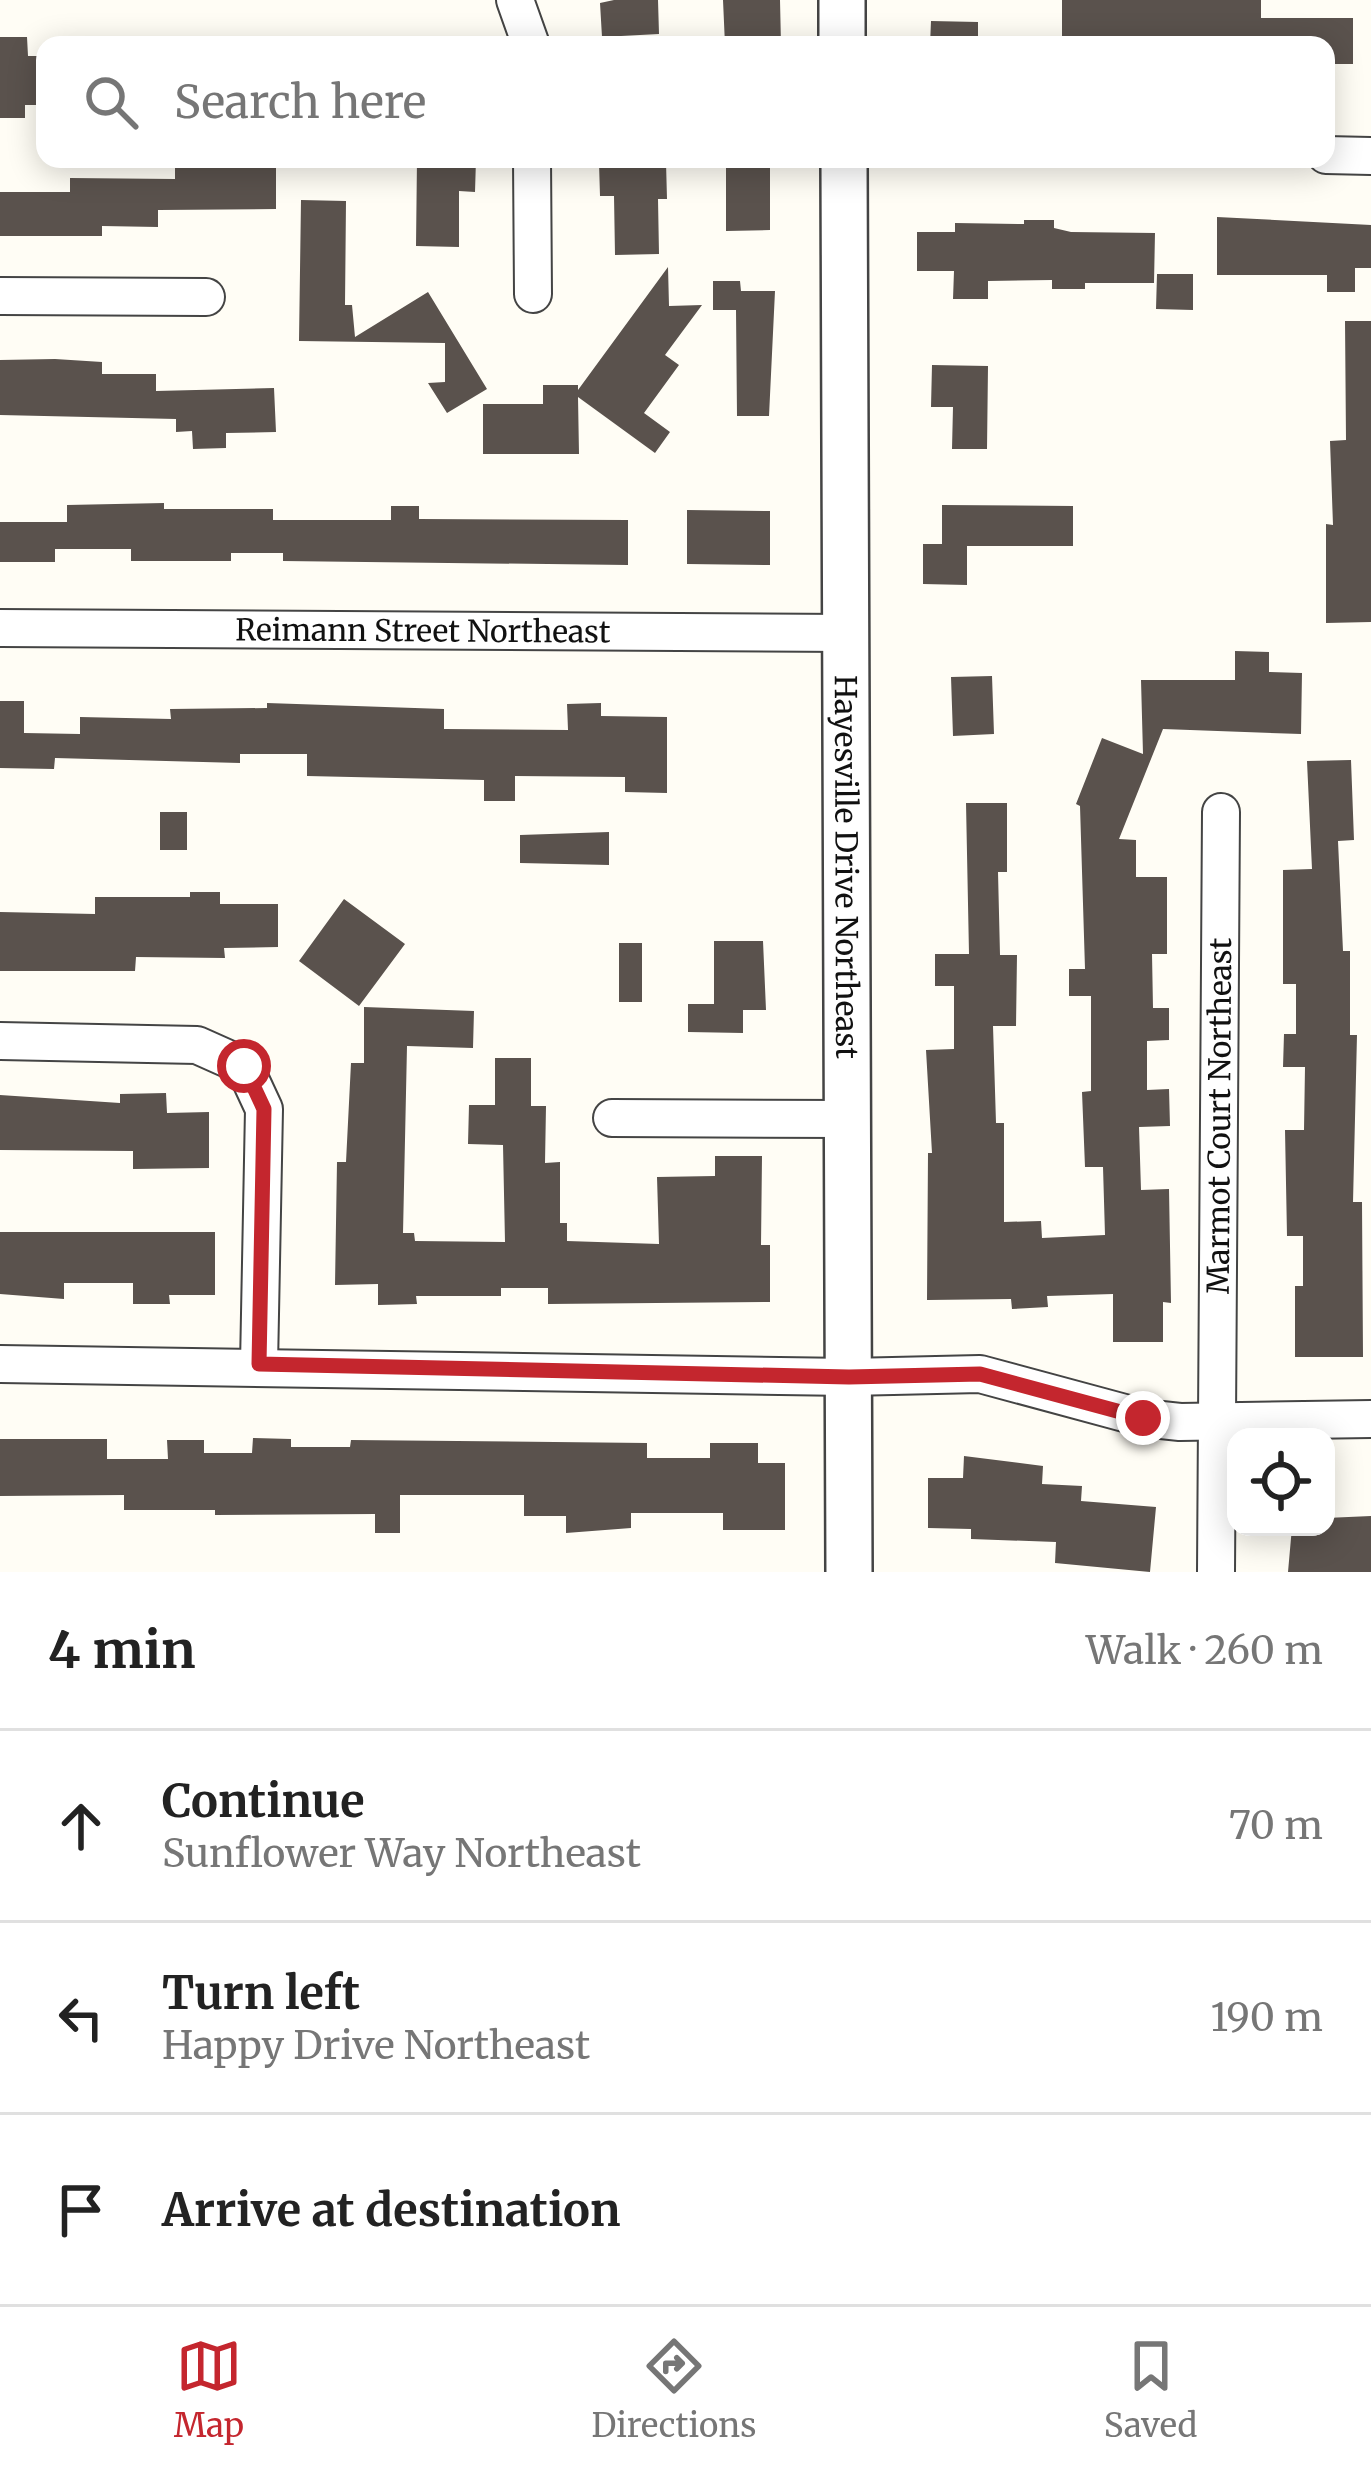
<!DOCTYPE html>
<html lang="en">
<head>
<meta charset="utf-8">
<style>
	body { margin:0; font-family:Merriweather,serif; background:#f6f6f6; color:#222 }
	.controls { position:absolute; right:36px; bottom:36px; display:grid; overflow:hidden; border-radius:24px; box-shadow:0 6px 30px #0003 }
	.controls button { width:108px; height:108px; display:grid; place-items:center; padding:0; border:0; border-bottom:3px solid #e0e0e0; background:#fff; color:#222; font:60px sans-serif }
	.stop { position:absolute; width:36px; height:36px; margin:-27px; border:9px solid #c4262e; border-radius:50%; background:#fff }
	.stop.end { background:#c4262e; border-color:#fff; box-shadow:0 3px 12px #0008 }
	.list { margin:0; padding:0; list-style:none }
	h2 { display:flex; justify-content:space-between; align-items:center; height:156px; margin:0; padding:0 48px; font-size:51px }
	h2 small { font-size:39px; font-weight:400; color:#767676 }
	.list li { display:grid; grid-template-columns:78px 1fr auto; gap:36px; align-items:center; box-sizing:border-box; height:192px; padding:0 48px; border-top:3px solid #e0e0e0 }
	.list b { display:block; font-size:45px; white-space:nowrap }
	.list p { margin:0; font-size:39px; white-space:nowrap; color:#767676 }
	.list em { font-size:39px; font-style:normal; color:#767676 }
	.icon { flex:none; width:66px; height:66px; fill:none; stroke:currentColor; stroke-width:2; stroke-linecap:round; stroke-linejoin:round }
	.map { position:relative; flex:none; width:1371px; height:1572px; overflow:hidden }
	.search { position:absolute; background:#fff; box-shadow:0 6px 30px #0003; left:36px; right:36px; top:36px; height:132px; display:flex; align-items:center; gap:30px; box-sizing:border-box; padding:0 42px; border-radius:24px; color:#767676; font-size:45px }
	.sheet { height:732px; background:#fff }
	nav { display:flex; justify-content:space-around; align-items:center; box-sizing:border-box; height:168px; border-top:3px solid #e0e0e0; background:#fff; font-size:33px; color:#767676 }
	nav a { display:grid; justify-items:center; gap:6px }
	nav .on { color:#c4262e }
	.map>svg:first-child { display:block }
	.building { fill:#5a524d }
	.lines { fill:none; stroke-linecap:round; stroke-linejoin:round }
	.minor-casing { stroke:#444; stroke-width:40 }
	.tertiary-casing { stroke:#444; stroke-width:50 }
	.minor { stroke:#fff; stroke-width:36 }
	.tertiary { stroke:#fff; stroke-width:45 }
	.route { stroke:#c4262e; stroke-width:15 }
	.labels { text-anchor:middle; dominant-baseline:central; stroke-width:12; stroke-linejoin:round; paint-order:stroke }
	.street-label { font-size:30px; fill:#111; stroke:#fff }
</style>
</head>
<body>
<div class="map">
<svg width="1371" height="1572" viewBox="0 0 1371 1572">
	<rect width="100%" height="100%" fill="#fffdf5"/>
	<!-- building -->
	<path class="building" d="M 614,0 L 658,0 L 659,34 L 602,37 L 600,3 Z
		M 723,0 L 780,0 L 781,45 L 725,45 Z
		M 1062,0 L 1261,0 L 1261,18 L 1353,18 L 1353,64 L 1326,64 L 1326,45 L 1062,45 Z
		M 931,21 L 978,22 L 978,45 L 930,45 Z
		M 0,37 L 27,37 L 28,56 L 45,56 L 45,105 L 25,105 L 25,118 L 0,118 Z
		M 417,159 L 476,159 L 475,192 L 459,191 L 459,247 L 416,246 Z
		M 726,159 L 770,159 L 770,230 L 726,231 Z
		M 666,162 L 667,199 L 658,199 L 659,254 L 615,255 L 614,196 L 600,196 L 599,163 Z
		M 276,167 L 276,209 L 158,210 L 158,227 L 102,226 L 102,236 L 0,236 L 0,192 L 70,192 L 70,178 L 175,179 L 175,168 Z
		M 301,200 L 346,201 L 345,305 L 352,305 L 355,337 L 428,292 L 487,389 L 447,413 L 428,383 L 445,382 L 445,343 L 299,341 Z
		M 1217,217 L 1371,225 L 1371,268 L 1355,268 L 1355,292 L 1327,292 L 1327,275 L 1217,275 Z
		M 1024,220 L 1054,220 L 1054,228 L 1071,232 L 1155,233 L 1154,283 L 1085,283 L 1085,289 L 1052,289 L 1052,280 L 988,281 L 988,299 L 953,299 L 954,271 L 917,271 L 917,232 L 955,232 L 955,223 L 1024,224 Z
		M 668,267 L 669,306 L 702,305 L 665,355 L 679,365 L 644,413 L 670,432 L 655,453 L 578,397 L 579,454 L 483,454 L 483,404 L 543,404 L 543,385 L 578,385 L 578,390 Z
		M 1157,274 L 1193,274 L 1193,310 L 1156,309 Z
		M 713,281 L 740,281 L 741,291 L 775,291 L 769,416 L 737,416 L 736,310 L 713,310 Z
		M 1345,321 L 1371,321 L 1371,622 L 1326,623 L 1326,524 L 1333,525 L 1330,441 L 1346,440 Z
		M 55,359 L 102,362 L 102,374 L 156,374 L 156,391 L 274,388 L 276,432 L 226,433 L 226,448 L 193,449 L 192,431 L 176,432 L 176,419 L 0,415 L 0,360 Z
		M 932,365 L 988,366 L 987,449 L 952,449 L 953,407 L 931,407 Z
		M 164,503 L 164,509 L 273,509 L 273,520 L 391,520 L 391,506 L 419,506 L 419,519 L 628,520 L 628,565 L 283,561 L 283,553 L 231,553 L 231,561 L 131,561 L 131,549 L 55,549 L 55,562 L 0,562 L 0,522 L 67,522 L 67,505 Z
		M 942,505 L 1073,506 L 1073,546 L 967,546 L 967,585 L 923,584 L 923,544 L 942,544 Z
		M 687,510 L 770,511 L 770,565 L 687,564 Z
		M 1235,651 L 1269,652 L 1269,672 L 1302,673 L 1301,734 L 1163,729 L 1119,839 L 1136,840 L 1136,877 L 1167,877 L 1167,954 L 1152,954 L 1153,1008 L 1169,1008 L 1169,1040 L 1147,1041 L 1147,1090 L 1169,1089 L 1170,1126 L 1139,1127 L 1141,1190 L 1169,1189 L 1171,1303 L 1163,1302 L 1163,1342 L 1113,1342 L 1113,1294 L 1047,1296 L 1048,1307 L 1012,1309 L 1011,1299 L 927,1300 L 928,1153 L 932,1153 L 926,1050 L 954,1049 L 954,986 L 935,986 L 935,954 L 969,954 L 966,803 L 1007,803 L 1007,872 L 998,872 L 1000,955 L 1017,955 L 1016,1026 L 993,1026 L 996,1123 L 1004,1123 L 1004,1222 L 1041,1221 L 1042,1238 L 1105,1235 L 1103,1167 L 1085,1167 L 1082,1092 L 1091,1091 L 1091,996 L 1069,996 L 1069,969 L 1085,969 L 1080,806 L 1076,804 L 1102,738 L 1143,754 L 1141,680 L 1235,680 Z
		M 992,676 L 994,734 L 953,736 L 951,677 Z
		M 0,701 L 24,701 L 24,733 L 80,734 L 80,717 L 171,719 L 170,709 L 267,708 L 267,703 L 444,709 L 444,729 L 568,730 L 567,704 L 601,703 L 601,716 L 667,717 L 667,793 L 625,792 L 625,777 L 515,776 L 515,801 L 484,801 L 484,780 L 307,776 L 307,754 L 240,754 L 240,763 L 55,758 L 54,769 L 0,768 Z
		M 1351,760 L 1354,840 L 1338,841 L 1343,951 L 1350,951 L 1350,1035 L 1357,1035 L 1353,1202 L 1362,1202 L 1363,1357 L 1295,1357 L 1295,1286 L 1303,1286 L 1303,1236 L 1287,1236 L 1285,1130 L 1304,1130 L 1305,1067 L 1283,1067 L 1284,1034 L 1296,1034 L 1296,984 L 1283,984 L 1283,870 L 1312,869 L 1307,761 Z
		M 160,812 L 187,812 L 187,850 L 160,850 Z
		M 609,832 L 609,865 L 520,863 L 520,835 Z
		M 190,892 L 220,892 L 220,904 L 278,904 L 278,947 L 224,948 L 225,958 L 136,957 L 135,971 L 0,971 L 0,912 L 95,914 L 95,897 L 190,897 Z
		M 344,899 L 405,944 L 359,1006 L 299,961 Z
		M 714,941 L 763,941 L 766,1010 L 743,1010 L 743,1033 L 688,1032 L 688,1004 L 714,1004 Z
		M 619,943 L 642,943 L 642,1002 L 619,1002 Z
		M 364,1007 L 474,1011 L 473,1048 L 407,1046 L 403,1233 L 414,1233 L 415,1241 L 505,1242 L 503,1145 L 468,1144 L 469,1105 L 495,1105 L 495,1058 L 531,1058 L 531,1106 L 546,1106 L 545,1163 L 560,1162 L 560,1223 L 567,1223 L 567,1241 L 659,1244 L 657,1177 L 715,1176 L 715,1156 L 762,1156 L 761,1245 L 770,1245 L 770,1302 L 548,1304 L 548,1288 L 501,1288 L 501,1296 L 416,1296 L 417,1304 L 378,1305 L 378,1284 L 335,1285 L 337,1162 L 346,1162 L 351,1063 L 364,1063 Z
		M 166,1093 L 167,1113 L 209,1112 L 209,1168 L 133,1169 L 133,1151 L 0,1150 L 0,1095 L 120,1103 L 120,1094 Z
		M 0,1232 L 215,1232 L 215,1295 L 169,1295 L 170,1304 L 133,1304 L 133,1283 L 64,1283 L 64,1299 L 0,1294 Z
		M 253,1438 L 291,1439 L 291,1447 L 350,1447 L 351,1440 L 647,1443 L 647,1458 L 710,1458 L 710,1443 L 758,1443 L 758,1463 L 785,1463 L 785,1530 L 723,1530 L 723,1513 L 631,1513 L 631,1528 L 566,1533 L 566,1516 L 524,1516 L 524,1495 L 400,1495 L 400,1533 L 375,1533 L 375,1514 L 215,1515 L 215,1510 L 124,1510 L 124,1495 L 0,1496 L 0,1439 L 107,1439 L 107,1459 L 168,1459 L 167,1440 L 204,1440 L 204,1453 L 252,1453 Z
		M 964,1456 L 1043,1466 L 1042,1484 L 1082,1486 L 1081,1501 L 1156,1507 L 1150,1572 L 1055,1563 L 1056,1542 L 971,1539 L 971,1529 L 928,1528 L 928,1478 L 963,1478 Z
		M 1371,1516 L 1371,1572 L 1288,1572 L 1292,1527 L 1326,1527 L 1326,1518 Z"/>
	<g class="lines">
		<defs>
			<g id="minor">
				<path d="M 515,0 L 531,45"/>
				<path d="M 1326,155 L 1371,156"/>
				<path d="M 532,159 L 533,294"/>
				<path d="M 0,296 L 206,297"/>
				<path id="s1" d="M 0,628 L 848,633"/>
				<path d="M 0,1041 L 197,1045 L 244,1066 L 264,1109 L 259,1365"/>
				<path d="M 612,1118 L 849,1119"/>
				<path d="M 0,1364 L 849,1377 L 980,1374 L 1143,1418 L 1180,1422 L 1371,1419"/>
				<path id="s2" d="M 1216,1572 L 1221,812"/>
			</g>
			<g id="tertiary">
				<path d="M 842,0 L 842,45"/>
				<path id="s3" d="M 844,159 L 849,1572"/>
			</g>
		</defs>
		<!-- minor casing -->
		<use href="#minor" class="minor-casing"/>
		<!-- tertiary casing -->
		<use href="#tertiary" class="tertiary-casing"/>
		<!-- minor -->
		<use href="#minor" class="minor"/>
		<!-- tertiary -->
		<use href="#tertiary" class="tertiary"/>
	</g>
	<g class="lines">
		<!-- route -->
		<path class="route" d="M 244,1066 L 264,1109 L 259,1364 L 849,1377 L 980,1374 L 1143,1418"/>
	</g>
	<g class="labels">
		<!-- street labels -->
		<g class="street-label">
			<text stroke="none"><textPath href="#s1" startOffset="423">Reimann Street Northeast</textPath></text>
			<text stroke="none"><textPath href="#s3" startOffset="708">Hayesville Drive Northeast</textPath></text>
			<text stroke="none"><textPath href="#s2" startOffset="456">Marmot Court Northeast</textPath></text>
		</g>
	</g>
</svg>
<div class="controls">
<button><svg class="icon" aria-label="locate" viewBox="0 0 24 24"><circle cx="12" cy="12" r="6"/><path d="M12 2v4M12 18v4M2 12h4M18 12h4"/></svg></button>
</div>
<div class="stop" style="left:244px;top:1066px"></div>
<div class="stop end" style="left:1143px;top:1418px"></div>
<div class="search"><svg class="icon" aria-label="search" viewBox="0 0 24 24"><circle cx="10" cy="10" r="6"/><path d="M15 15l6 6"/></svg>Search here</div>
</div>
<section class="sheet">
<h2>4 min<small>Walk · 260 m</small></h2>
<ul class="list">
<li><svg class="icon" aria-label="ahead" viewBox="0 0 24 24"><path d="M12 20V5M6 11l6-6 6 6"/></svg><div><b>Continue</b><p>Sunflower Way Northeast</p></div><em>70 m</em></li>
<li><svg class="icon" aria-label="left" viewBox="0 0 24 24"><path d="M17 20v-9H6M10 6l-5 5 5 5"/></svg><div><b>Turn left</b><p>Happy Drive Northeast</p></div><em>190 m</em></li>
<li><svg class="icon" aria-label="arrive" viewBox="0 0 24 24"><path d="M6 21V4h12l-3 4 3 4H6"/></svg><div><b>Arrive at destination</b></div></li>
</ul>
</section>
<nav>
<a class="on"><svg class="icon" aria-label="map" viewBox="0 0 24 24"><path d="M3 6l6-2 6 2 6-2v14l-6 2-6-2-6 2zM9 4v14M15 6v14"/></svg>Map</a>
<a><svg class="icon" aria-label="directions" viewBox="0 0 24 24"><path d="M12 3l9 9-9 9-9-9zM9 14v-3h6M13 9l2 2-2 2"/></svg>Directions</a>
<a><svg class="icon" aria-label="saved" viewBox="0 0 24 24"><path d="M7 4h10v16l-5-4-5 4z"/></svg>Saved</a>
</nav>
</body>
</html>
